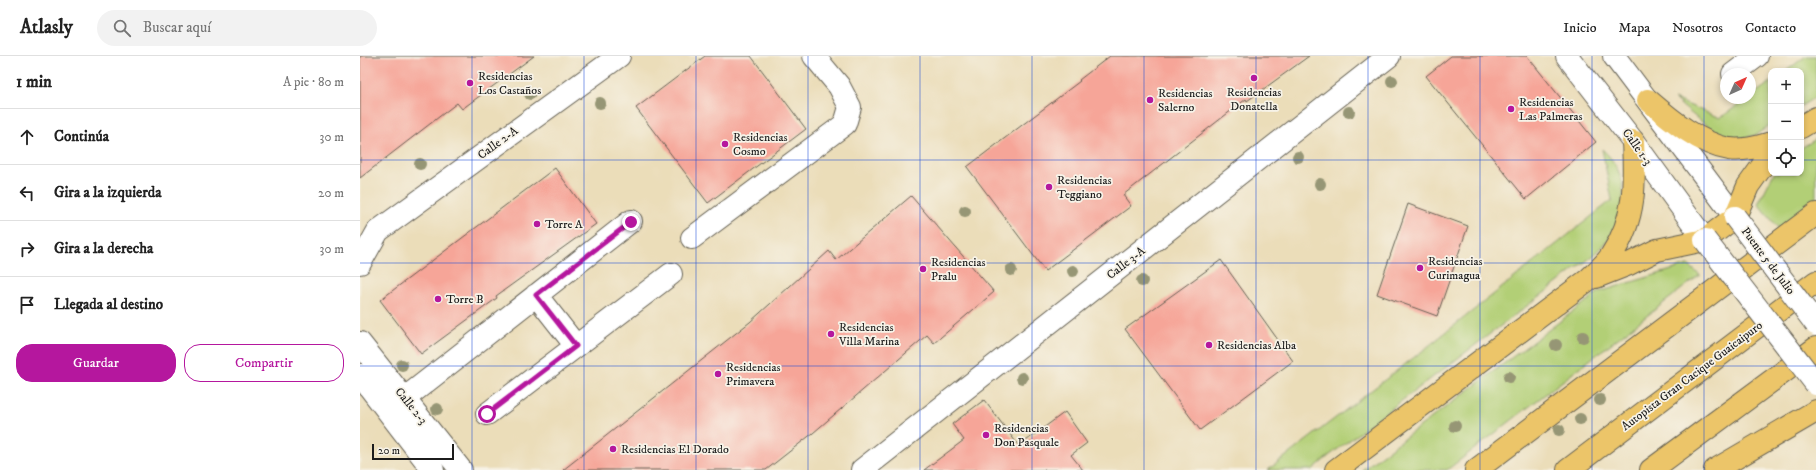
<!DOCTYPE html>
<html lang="es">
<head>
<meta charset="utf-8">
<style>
	body { margin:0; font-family:"IM FELL DW Pica",serif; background:#f2f2f2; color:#222 }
	.controls { position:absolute; right:12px; top:12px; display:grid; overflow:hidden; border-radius:8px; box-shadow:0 2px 6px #0003 }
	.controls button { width:36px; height:36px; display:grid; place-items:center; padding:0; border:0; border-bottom:1px solid #e0e0e0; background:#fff; color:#222; font:20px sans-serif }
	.compass { position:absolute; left:1360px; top:12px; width:36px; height:36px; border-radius:50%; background:#fff; box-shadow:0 2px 6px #0003; rotate:45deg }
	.scale { position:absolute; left:12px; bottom:10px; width:82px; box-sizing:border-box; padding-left:4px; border:2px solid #1c1c1c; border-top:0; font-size:11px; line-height:14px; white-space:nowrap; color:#1c1c1c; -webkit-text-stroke:3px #f7f3e8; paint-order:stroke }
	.stop { position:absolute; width:12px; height:12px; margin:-9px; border:3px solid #b5179e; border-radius:50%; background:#fff }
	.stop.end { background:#b5179e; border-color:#fff; box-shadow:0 1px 4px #0008 }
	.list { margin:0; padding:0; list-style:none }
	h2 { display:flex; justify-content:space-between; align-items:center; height:52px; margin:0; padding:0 16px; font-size:17px }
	h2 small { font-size:13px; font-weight:400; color:#767676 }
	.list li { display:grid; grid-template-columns:26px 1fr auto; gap:12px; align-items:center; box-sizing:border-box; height:56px; padding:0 16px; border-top:1px solid #e0e0e0 }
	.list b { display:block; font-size:15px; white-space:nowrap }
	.list em { font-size:13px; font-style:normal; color:#767676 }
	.actions { display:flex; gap:8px; padding:12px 16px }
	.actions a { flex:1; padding:9px 0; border:1px solid #b5179e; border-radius:16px; text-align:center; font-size:14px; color:#b5179e }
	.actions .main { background:#b5179e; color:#fff }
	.icon { flex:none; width:22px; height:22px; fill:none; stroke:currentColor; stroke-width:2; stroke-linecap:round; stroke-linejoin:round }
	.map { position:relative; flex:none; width:1456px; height:414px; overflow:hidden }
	header { display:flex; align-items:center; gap:24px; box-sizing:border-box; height:56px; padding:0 20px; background:#fff; border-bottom:1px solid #e0e0e0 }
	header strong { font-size:19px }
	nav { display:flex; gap:22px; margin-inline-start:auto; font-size:14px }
	.search { width:280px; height:36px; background:#f2f2f2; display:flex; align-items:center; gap:10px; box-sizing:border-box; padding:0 14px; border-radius:22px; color:#767676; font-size:15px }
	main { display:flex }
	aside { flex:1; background:#fff }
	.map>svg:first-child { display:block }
	.green { fill:#b2cf76; stroke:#677649 }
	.building { fill:#f6a598 }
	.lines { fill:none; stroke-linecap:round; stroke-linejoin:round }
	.minor-casing { stroke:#646053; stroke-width:24 }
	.highway-casing { stroke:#646053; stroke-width:24 }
	.minor { stroke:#fff; stroke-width:22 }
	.highway { stroke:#ecc569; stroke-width:22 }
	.minor-bridge-casing { stroke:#646053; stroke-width:24; stroke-linecap:butt }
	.minor-bridge { stroke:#fff; stroke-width:22 }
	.tree { fill:#969674 }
	.route { stroke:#b5179e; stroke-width:5 }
	.grid { fill:none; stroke:#1d4ed8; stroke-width:1; stroke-opacity:0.55 }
	.poi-dot { fill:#b5179e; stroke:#f7f3e8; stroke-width:1.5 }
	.labels { text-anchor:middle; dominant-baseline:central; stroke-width:3.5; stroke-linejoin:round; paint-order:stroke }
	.poi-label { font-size:12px; fill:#1c1c1c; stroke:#f7f3e8; text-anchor:start }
	.street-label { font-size:12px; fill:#1c1c1c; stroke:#f7f3e8 }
</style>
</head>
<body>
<header>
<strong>Atlasly</strong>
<div class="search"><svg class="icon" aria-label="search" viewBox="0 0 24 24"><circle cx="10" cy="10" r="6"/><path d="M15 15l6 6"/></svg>Buscar aquí</div>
<nav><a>Inicio</a><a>Mapa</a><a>Nosotros</a><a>Contacto</a></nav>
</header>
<main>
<aside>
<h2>1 min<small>A pie · 80 m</small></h2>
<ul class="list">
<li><svg class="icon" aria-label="ahead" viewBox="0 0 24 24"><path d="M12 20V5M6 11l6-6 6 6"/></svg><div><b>Continúa</b></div><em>30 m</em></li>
<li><svg class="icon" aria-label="left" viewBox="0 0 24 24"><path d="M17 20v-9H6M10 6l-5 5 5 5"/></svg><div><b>Gira a la izquierda</b></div><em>20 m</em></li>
<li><svg class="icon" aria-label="right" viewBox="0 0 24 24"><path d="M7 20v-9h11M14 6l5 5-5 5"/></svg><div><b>Gira a la derecha</b></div><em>30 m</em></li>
<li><svg class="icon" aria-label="arrive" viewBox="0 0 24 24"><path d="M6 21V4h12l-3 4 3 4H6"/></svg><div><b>Llegada al destino</b></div></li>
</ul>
<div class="actions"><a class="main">Guardar</a><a>Compartir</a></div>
</aside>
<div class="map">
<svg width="1456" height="414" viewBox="0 0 1456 414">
	<rect width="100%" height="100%" fill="#f7f3e8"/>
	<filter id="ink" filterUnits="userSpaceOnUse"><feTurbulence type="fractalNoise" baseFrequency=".025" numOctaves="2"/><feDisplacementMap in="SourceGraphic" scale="8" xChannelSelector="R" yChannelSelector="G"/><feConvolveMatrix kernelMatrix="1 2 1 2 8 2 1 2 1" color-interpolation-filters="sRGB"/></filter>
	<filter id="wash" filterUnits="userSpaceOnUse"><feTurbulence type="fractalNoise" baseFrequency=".012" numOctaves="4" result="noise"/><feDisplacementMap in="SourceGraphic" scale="16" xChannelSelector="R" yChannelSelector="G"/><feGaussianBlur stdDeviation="0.9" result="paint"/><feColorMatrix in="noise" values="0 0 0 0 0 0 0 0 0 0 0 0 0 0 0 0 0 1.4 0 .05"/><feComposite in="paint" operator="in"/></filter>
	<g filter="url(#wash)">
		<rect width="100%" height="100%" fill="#ebddb9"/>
		<!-- green -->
		<path class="green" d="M 1446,0 L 1456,0 L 1456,41 L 1441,50 L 1441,15 L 1426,15 Z
			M 1411,26 L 1411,68 C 1405,72 1399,78 1392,80 C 1362,89 1335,60 1314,43 L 1360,62 Z
			M 1456,83 L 1456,147 L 1420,174 L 1398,148 L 1414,117 L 1441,117 L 1441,92 Z
			M 1242,93 C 1270,118 1268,152 1249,182 C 1245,189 1238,195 1233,200 L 970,399 L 952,414 L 908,414 L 1061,296 L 1252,144 Z
			M 1328,209 L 1340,219 L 1087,414 L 1002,414 L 1239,236 Z"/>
		<g id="blocks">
			<!-- building -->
			<path class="building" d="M 0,0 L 174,0 L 102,53 L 97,47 L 0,122 Z
				M 345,0 L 391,0 L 446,73 L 348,147 L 276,52 Z
				M 750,0 L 949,0 L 887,45 L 886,43 L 763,139 L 771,150 L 685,215 L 607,111 L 720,25 L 719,24 Z
				M 1091,0 L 1167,0 L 1236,86 L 1166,143 L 1066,20 Z
				M 195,112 L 236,168 L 136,240 L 137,242 L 61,298 L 20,244 Z
				M 551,140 L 634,236 L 574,287 L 567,279 L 453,377 L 406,414 L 203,414 L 390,266 L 469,195 L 476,204 Z
				M 1048,148 L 1108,170 L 1077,260 L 1017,238 Z
				M 861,204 L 933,305 L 840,374 L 765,273 Z
				M 624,344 L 659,390 L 705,356 L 727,387 L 711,399 L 723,414 L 564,414 L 604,384 L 592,368 Z"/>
		</g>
	</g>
	<g filter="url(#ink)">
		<use href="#blocks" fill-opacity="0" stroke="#646053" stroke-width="1"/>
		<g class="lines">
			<defs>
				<path id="minor" d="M 1207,0 L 1273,85 L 1345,184
					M 1254,0 L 1375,161
					M 1373,18 L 1397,0
					M 332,182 L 485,68 L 490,51 L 479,30 L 454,0
					M 0,207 L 18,175 L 259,0
					M 176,239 L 216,290
					M 0,287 L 101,414
					M 0,319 L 73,414
					M 44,343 L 271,165
					M 127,358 L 311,218
					M 502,414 L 1029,0"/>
				<path id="highway" d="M 1288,44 C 1310,63 1340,88 1369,93 C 1383,95 1397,91 1411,87
					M 1441,71 L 1456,62
					M 1236,221 L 1269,208 L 1297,194 L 1345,184 L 1375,161 L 1388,130 L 1411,98
					M 976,414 L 1229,223 C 1237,215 1247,207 1252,198 C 1276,162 1275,126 1273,85
					M 1116,414 L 1456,158
					M 1208,414 L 1456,226
					M 1291,414 L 1456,292
					M 1355,414 L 1456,355"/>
			</defs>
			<!-- minor casing -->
			<use href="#minor" class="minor-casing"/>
			<!-- highway casing -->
			<use href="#highway" class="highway-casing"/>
			<!-- minor -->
			<use href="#minor" class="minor"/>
			<!-- highway -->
			<use href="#highway" class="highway"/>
			<defs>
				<path id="minor-bridge" d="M 1375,161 L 1456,268
					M 1345,184 L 1456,328"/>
			</defs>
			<!-- minor-bridge casing -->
			<use href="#minor-bridge" class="minor-bridge-casing"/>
			<!-- minor-bridge -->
			<use href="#minor-bridge" class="minor-bridge"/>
		</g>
		<!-- trees -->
		<g class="tree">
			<circle cx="1032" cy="25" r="6"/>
			<circle cx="170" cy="38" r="6"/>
			<circle cx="240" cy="47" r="6"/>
			<circle cx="989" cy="56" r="6"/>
			<circle cx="938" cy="101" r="6"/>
			<circle cx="60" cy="108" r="6"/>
			<circle cx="960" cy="128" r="6"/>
			<circle cx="605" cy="155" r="6"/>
			<circle cx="651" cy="214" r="6"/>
			<circle cx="713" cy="215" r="6"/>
			<circle cx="782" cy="225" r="6"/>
			<circle cx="1223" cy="281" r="6"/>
			<circle cx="1196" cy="289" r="6"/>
			<circle cx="42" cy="309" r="6"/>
			<circle cx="1149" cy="321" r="6"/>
			<circle cx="662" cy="322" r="6"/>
			<circle cx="1240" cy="344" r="6"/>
			<circle cx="77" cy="353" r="6"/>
			<circle cx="1220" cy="363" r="6"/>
			<circle cx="1095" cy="370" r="6"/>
			<circle cx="1199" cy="374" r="6"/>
		</g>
	</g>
	<g class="lines" filter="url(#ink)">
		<!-- route -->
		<path class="route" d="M 127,358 L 216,290 L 176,239 L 271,166"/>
	</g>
	<!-- grid -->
	<path class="grid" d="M 112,0 L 112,414M 224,0 L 224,414M 336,0 L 336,414M 448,0 L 448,414M 560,0 L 560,414M 672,0 L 672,414M 784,0 L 784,414M 896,0 L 896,414M 1008,0 L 1008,414M 1120,0 L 1120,414M 1232,0 L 1232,414M 1344,0 L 1344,414M 0,104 L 1411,104M 1441,104 L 1456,104M 0,207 L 1456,207M 0,310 L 1456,310"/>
	<!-- markers -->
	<g class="poi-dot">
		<circle cx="894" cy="22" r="4"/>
		<circle cx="110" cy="27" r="4"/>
		<circle cx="790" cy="44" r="4"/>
		<circle cx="1151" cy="53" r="4"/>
		<circle cx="365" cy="88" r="4"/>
		<circle cx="689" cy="131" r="4"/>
		<circle cx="177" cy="168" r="4"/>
		<circle cx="1060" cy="212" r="4"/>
		<circle cx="563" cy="213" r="4"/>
		<circle cx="78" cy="243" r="4"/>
		<circle cx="471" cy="278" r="4"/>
		<circle cx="849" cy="289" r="4"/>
		<circle cx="358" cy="318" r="4"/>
		<circle cx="626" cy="379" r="4"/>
		<circle cx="253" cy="393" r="4"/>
	</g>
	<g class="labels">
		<!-- poi labels -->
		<g class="poi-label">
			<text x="118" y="20">Residencias<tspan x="118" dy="14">Los Castaños</tspan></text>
			<text x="894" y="36" text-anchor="middle">Residencias<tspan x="894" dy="14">Donatella</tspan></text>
			<text x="798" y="37">Residencias<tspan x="798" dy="14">Salerno</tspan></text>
			<text x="1159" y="46">Residencias<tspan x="1159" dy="14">Las Palmeras</tspan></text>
			<text x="373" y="81">Residencias<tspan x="373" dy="14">Cosmo</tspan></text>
			<text x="697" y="124">Residencias<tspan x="697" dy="14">Teggiano</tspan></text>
			<text x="185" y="168">Torre A</text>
			<text x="1068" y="205">Residencias<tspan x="1068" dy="14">Curimagua</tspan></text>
			<text x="571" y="206">Residencias<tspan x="571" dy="14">Pralu</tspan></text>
			<text x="86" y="243">Torre B</text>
			<text x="479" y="271">Residencias<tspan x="479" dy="14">Villa Marina</tspan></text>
			<text x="857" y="289">Residencias Alba</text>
			<text x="366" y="311">Residencias<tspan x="366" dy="14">Primavera</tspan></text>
			<text x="634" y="372">Residencias<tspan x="634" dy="14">Don Pasquale</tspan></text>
			<text x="261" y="393">Residencias El Dorado</text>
		</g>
		<!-- street labels -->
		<g class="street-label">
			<text transform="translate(138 87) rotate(-36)">Calle 2-A</text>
			<text transform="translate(1277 91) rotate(54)">Calle 1-3</text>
			<text transform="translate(1408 205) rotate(53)">Puente 5 de Julio</text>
			<text transform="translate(766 207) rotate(-38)">Calle 3-A</text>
			<text transform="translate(1332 320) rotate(-37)">Autopista Gran Cacique Guaicaipuro</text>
			<text transform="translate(51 350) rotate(51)">Calle 2-3</text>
		</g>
	</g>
</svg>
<div class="controls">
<button>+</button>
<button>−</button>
<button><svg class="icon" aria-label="locate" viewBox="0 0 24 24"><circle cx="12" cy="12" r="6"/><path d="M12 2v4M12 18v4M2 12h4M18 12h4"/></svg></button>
</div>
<svg class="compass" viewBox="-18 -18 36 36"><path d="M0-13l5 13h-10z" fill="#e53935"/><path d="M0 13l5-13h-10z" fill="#767676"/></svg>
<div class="scale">20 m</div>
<div class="stop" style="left:127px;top:358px"></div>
<div class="stop end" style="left:271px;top:166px"></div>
</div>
</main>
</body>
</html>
